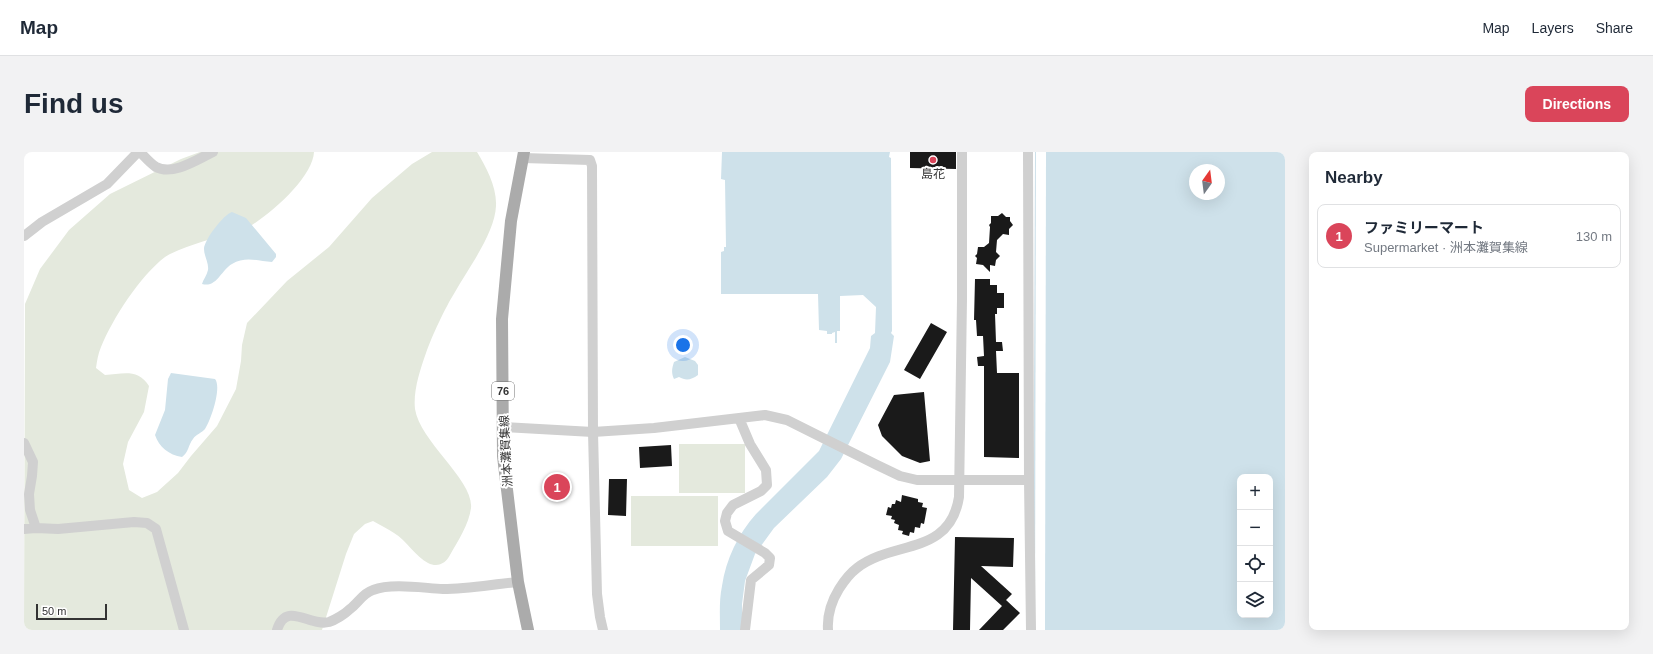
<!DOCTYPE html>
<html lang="en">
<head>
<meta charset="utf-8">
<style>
	body { margin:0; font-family:Helvetica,"Noto Sans JP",sans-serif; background:#f2f2f3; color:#1f2937 }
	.controls { position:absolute; right:12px; bottom:12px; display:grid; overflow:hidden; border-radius:8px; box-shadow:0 4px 16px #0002 }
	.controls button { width:36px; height:36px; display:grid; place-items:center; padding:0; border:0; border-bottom:1px solid #e0e1e3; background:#fff; color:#1f2937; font:20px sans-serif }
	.compass { position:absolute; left:1165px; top:12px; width:36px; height:36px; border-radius:50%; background:#fff; box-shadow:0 4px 16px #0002; rotate:14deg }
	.scale { position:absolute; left:12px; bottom:10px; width:71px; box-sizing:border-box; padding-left:4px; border:2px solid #333; border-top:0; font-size:11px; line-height:14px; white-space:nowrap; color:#333; -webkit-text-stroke:3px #fff; paint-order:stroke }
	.you { position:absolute; left:659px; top:193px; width:14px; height:14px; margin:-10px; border:3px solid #fff; border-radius:50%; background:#1a73e8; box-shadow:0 0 0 6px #1a73e833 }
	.badge { display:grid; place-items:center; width:26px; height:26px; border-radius:50%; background:#da455a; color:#fff; font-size:13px; font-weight:700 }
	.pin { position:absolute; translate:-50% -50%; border:2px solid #fff; box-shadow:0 1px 4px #0006 }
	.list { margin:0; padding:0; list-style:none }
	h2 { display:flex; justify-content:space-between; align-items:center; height:52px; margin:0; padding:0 16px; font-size:17px }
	h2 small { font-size:13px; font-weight:400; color:#747a83 }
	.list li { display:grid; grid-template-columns:26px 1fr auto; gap:12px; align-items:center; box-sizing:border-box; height:64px; margin:0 8px 8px; padding:0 8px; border:1px solid #e0e1e3; border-radius:8px }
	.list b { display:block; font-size:15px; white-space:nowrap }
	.list p { margin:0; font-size:13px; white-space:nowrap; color:#747a83 }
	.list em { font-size:13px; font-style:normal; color:#747a83 }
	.icon { flex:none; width:22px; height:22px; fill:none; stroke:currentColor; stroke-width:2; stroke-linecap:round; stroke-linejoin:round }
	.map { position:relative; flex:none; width:1261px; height:478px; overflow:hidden; border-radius:8px }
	header { display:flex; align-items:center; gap:24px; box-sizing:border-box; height:56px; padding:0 20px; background:#fff; border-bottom:1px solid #e0e1e3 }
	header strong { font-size:19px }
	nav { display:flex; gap:22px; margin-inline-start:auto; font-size:14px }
	.intro { display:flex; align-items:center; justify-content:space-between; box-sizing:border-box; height:96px; padding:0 24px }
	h1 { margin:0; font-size:28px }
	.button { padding:10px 18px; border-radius:8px; background:#da455a; color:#fff; font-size:14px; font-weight:700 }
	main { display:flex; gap:24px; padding:0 24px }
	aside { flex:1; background:#fff; border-radius:8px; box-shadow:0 4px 16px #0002 }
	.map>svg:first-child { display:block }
	.green { fill:#e4e9dd }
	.water { fill:#cee1ea; fill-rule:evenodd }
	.pier { fill:#fff }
	.building { fill:#1a1a1a }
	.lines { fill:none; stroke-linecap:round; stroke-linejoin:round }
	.minor { stroke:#d0d0d0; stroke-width:10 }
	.major { stroke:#ababab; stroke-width:12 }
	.poi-dot { fill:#da455a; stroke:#fff; stroke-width:1.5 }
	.labels { text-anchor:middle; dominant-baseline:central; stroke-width:4; stroke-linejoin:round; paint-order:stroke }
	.shield { fill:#fff; stroke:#707070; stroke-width:1 }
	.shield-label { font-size:11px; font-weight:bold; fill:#333 }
	.poi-label { font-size:12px; fill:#333; stroke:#fff }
	.street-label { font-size:12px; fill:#333; stroke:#fff }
</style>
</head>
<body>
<header>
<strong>Map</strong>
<nav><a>Map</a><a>Layers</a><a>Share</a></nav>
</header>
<div class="intro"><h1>Find us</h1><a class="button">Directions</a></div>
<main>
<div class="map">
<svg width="1261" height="478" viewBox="0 0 1261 478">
	<rect width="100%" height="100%" fill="#fff"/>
	<!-- green -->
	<path class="green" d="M 176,0 L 290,0 C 289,27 238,71 213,81 C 205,84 195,85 187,87 C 176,90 165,94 155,98 C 151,100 145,102 141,105 C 116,124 89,166 77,195 C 74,202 73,209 72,216 L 81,223 C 98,222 114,216 125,234 L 120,260 L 104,290 L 99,312 L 105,338 L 118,346 L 133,340 L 154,321 L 167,304 L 193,274 L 212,237 L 217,209 L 218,193 L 223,171 L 263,129 L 305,95 L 348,46 L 388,12 L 408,0 L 453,0 C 462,15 473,35 472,54 C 471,81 444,117 431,140 C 421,156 408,184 402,201 C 396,218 389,239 391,257 C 396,290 450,328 447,356 C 445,372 434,389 426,403 C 422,411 414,416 404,411 C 392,405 382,388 370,381 C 364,377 356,373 349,369 L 341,372 L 330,382 L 322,402 L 298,478 L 0,478 L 1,152 L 16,117 L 45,78 L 86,42 L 157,7 Z
		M 655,292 L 721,292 L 721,341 L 655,341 Z
		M 607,344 L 694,344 L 694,394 L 607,394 Z"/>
	<!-- water -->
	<path class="water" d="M 698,0 L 866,0 L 865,5 L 867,6 L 868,179 L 867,181 L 870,184 L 866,210 L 817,307 L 803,325 L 750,376 L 731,402 L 721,429 L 718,452 L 718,478 L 696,478 C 696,464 695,448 698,434 C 702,407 714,382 732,362 L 795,299 L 846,196 L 847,184 L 851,181 L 852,155 L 839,143 L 816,144 L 816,179 L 813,179 L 813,191 L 811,191 L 811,180 L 808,181 L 808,182 L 803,182 L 803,179 L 795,178 L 794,142 L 697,142 L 697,100 L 700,99 L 700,95 L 702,95 L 701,28 L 697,27 Z
		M 1011,0 L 1261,0 L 1261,478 L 1009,478 ZM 1171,18 L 1195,18 L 1195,42 L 1171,42 ZM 1216,325 L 1246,325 L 1246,463 L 1216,463 Z
		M 208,60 L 222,66 L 252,102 L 252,105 L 248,110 C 234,109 221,104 208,112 C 197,118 193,136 178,132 C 179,128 183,123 184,118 C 185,111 180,104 180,97 C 180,88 200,62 208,60 Z
		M 661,205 L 671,209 L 674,213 L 674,223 C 667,228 662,229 655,225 L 650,227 C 647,221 648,216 650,210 Z
		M 147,221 L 191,227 C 198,235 187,268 181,277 C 178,281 172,282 169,287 C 164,293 165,300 158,305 C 145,303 135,295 131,283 L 141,258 L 144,227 Z"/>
	<!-- pier -->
	<path class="pier" d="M 1012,0 L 1022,0 L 1021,478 L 1011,478 Z"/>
	<!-- building -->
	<path class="building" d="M 886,0 L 932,0 L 932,17 L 886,16 Z
		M 978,61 L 982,65 L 986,65 L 986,69 L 989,73 L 985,77 L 985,83 L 979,82 L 973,88 L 972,100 L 976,104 L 972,108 L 971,114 L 966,113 L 966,120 L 959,113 L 952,112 L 953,106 L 951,104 L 953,102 L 954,95 L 960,95 L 965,91 L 966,75 L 965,73 L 967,71 L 967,64 L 974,64 Z
		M 951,127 L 966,127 L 966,133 L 973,133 L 973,141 L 980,141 L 980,156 L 973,156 L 973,162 L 971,162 L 972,190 L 978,190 L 979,199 L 972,199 L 973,221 L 995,221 L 995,306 L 960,305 L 960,214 L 954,214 L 953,205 L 960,204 L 959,184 L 953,184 L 952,168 L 950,168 Z
		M 907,171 L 923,180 L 896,227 L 880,218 Z
		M 900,240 L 906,309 L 896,311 L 878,304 L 858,284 L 854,273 L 870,243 Z
		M 647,293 L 648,314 L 616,316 L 615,295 Z
		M 540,324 L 541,344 L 526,344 L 525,325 Z
		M 585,327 L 603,327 L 602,364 L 584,363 Z
		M 878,343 L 894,347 L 894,350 L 899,351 L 898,355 L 903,356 L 900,372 L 897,371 L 896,376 L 891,375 L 890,381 L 886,380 L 885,384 L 878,382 L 879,379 L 874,378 L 875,373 L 870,371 L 871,368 L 867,367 L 868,364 L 862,363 L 864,355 L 867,356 L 868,352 L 871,352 L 872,348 L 877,350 Z
		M 931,385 L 990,386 L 989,415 L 957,414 L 988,442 L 982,448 L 996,461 L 979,478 L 955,478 L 978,454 L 947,426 L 946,478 L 929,478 Z"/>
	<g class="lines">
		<!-- minor -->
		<path class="minor" d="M 116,0 C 121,5 126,11 132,15 C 149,24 174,7 189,0
			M 1004,0 L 1005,328 L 1007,478
			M 499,6 L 566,8 L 568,14 L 569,280 L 573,442 L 576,465 L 579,478
			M 0,84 L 18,70 L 83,32 L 114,0
			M 715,266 L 726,292 L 742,318 L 743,333 L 737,339 L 709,353 L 703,361 L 701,369 L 704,379 L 741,401 L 746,406 L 745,413 L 727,428 L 721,478
			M 480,275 L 569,280 L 630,276 L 741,263 L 763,268 L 853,313 L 876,324 L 893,328 L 1005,328
			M 0,291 L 9,310 L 8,324 L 5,342 L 6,358 L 12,376 L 34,377 L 110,370 L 123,371 L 132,377 L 160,478
			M 0,377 L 12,376
			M 253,478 C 262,448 286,475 305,470 C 311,468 321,462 326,457 C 334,451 339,441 349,438 C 368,431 398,436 419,437 C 444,437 470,432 494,430
			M 804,478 C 803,463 807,450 815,437 C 820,429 825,422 833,416 C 869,388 926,404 935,345 L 938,147 L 938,0"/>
		<!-- major -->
		<path class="major" d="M 500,0 L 487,69 L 478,167 L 479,304 L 494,430 L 504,478"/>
	</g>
	<!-- markers -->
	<circle class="poi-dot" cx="909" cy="8" r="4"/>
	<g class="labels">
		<!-- shield labels -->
		<rect class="shield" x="468" y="230" width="22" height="18" rx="3"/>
		<g class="shield-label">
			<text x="479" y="239">76</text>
		</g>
		<!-- poi labels -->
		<g class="poi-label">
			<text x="909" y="22">島花</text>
		</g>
		<!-- street labels -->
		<g class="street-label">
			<text transform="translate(482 299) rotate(-93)">洲本灘賀集線</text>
		</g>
	</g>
</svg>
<div class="controls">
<button>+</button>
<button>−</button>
<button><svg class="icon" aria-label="locate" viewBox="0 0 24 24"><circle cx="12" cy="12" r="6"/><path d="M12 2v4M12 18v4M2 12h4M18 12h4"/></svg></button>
<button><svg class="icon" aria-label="layers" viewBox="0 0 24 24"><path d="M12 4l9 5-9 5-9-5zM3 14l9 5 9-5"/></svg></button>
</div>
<svg class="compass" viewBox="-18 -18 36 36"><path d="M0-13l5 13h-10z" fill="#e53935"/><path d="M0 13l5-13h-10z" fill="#747a83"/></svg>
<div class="scale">50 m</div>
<div class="you"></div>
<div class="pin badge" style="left:533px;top:335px">1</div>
</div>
<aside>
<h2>Nearby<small></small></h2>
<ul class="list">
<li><span class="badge">1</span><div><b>ファミリーマート</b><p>Supermarket · 洲本灘賀集線</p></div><em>130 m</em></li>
</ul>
</aside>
</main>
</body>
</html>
